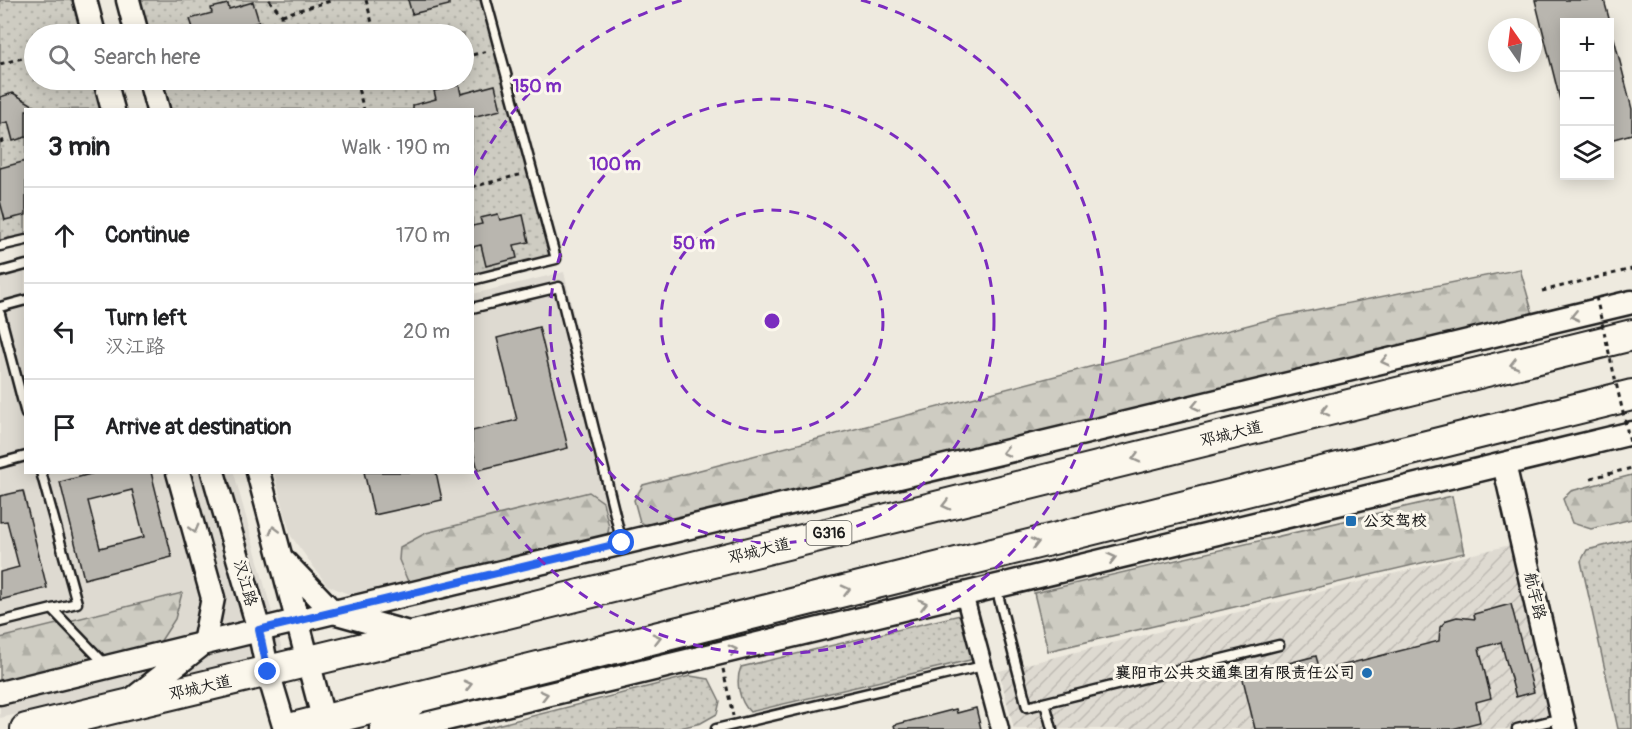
<!DOCTYPE html>
<html lang="en">
<head>
<meta charset="utf-8">
<style>
	body { margin:0; font-family:Pangolin,"LXGW WenKai TC",sans-serif; background:#f2f2f2; color:#202124 }
	.controls { position:absolute; right:18px; top:18px; display:grid; overflow:hidden; border-radius:0px; box-shadow:0 3px 15px #0003 }
	.controls button { width:54px; height:54px; display:grid; place-items:center; padding:0; border:0; border-bottom:2px solid #e0e0e0; background:#fff; color:#202124; font:30px sans-serif }
	.compass { position:absolute; left:1488px; top:18px; width:54px; height:54px; border-radius:50%; background:#fff; box-shadow:0 3px 15px #0003; rotate:346deg }
	.stop { position:absolute; width:18px; height:18px; margin:-14px; border:4px solid #2563eb; border-radius:50%; background:#fff }
	.stop.end { background:#2563eb; border-color:#fff; box-shadow:0 2px 6px #0008 }
	.list { margin:0; padding:0; list-style:none }
	h2 { display:flex; justify-content:space-between; align-items:center; height:78px; margin:0; padding:0 24px; font-size:26px }
	h2 small { font-size:20px; font-weight:400; color:#757577 }
	.list li { display:grid; grid-template-columns:39px 1fr auto; gap:18px; align-items:center; box-sizing:border-box; height:96px; padding:0 24px; border-top:2px solid #e0e0e0 }
	.list b { display:block; font-size:22px; white-space:nowrap }
	.list p { margin:0; font-size:20px; white-space:nowrap; color:#757577 }
	.list em { font-size:20px; font-style:normal; color:#757577 }
	.icon { flex:none; width:33px; height:33px; fill:none; stroke:currentColor; stroke-width:2; stroke-linecap:round; stroke-linejoin:round }
	.map { position:relative; flex:none; width:1632px; height:729px; overflow:hidden }
	.search { position:absolute; background:#fff; box-shadow:0 3px 15px #0003; left:24px; top:24px; width:450px; height:66px; display:flex; align-items:center; gap:15px; box-sizing:border-box; padding:0 21px; border-radius:33px; color:#757577; font-size:22px }
	.panel { position:absolute; background:#fff; box-shadow:0 3px 15px #0003; left:24px; top:108px; width:450px; height:366px; border-radius:0px }
	.map>svg:first-child { display:block }
	.built { fill:#dedad1 }
	.industrial { fill:url(#industrial-furrows) }
	.grass { fill:url(#grass-dots); stroke:#75746f; stroke-width:1.5 }
	.forest { fill:url(#forest-firs); stroke:#75746f; stroke-width:1.5 }
	.building { fill:#b9b6af; stroke:#1c1c1c; stroke-width:1.5; fill-rule:evenodd }
	.lines { fill:none; stroke-linecap:round; stroke-linejoin:round }
	.lane-casing { stroke:#1c1c1c; stroke-width:13 }
	.street-casing { stroke:#1c1c1c; stroke-width:21 }
	.secondary-casing { stroke:#1c1c1c; stroke-width:27 }
	.highway-casing { stroke:#1c1c1c; stroke-width:34 }
	.path { stroke:#1c1c1c; stroke-width:3; stroke-dasharray:4.5 4.5; stroke-linecap:butt }
	.lane { stroke:#fbf7ec; stroke-width:8 }
	.street { stroke:#fbf7ec; stroke-width:16 }
	.secondary { stroke:#fbf7ec; stroke-width:22 }
	.highway { stroke:#fbf7ec; stroke-width:30 }
	.path-bridge { stroke:#1c1c1c; stroke-width:3; stroke-dasharray:4.5 4.5; stroke-linecap:butt }
	.oneway { stroke:#97948e }
	.route { stroke:#2563eb; stroke-width:8 }
	.ring { fill:none; stroke:#7b2cbf; stroke-width:3; stroke-dasharray:10 8 }
	.poi-dot { fill:#1f6fb2; stroke:#fbf7ec; stroke-width:2 }
	.labels { text-anchor:middle; dominant-baseline:central; stroke-width:6; stroke-linejoin:round; paint-order:stroke }
	.shield { fill:#fbf7ec; stroke:#5f5e5a; stroke-width:1.5 }
	.shield-label { font-size:15px; font-weight:bold; fill:#1c1c1c }
	.street-label { font-size:16px; fill:#1c1c1c; stroke:#fbf7ec }
	.poi-label { font-size:16px; font-weight:bold; fill:#1c1c1c; stroke:#fbf7ec; text-anchor:start }
	.centre { fill:#7b2cbf; stroke:#fbf7ec; stroke-width:3 }
	.ring-label { font-size:18px; text-anchor:middle; font-weight:bold; fill:#7b2cbf; stroke:#fbf7ec; stroke-width:6; stroke-linejoin:round; paint-order:stroke }
</style>
</head>
<body>
<div class="map">
<svg width="1632" height="729" viewBox="0 0 1632 729">
	<defs>
		<pattern id="industrial-furrows" width="10" height="10" patternUnits="userSpaceOnUse" patternTransform="scale(1.5)"><rect width="10" height="10" fill="#dedad1"/><path d="M-1 1l2-2M0 10L10 0M9 11l2-2" fill="none" stroke="#bebab3"/></pattern>
		<pattern id="grass-dots" width="8" height="8" patternUnits="userSpaceOnUse" patternTransform="scale(1.5)"><rect width="8" height="8" fill="#ceccc2"/><path d="M2 2h.1M6 6h.1" fill="none" stroke="#b0afa6" stroke-width="1.8" stroke-linecap="round"/></pattern>
		<pattern id="forest-firs" width="22" height="20" patternUnits="userSpaceOnUse" patternTransform="scale(1.5)"><rect width="22" height="20" fill="#ceccc2"/><path d="M5 1l3.5 6h-7zM16 11l3.5 6h-7z" fill="#b0afa6"/></pattern>
	</defs>
	<rect width="100%" height="100%" fill="#eeeadf"/>
	<filter id="ink" filterUnits="userSpaceOnUse"><feTurbulence type="fractalNoise" baseFrequency=".0167" numOctaves="2"/><feDisplacementMap in="SourceGraphic" scale="12" xChannelSelector="R" yChannelSelector="G"/><feConvolveMatrix kernelMatrix="1 2 1 2 8 2 1 2 1" color-interpolation-filters="sRGB"/></filter>
	<g filter="url(#ink)">
		<!-- built -->
		<path class="built" d="M 25,265 L 26,472 L 234,473 L 283,653 L 0,718 L 0,272 Z
			M 564,272 L 625,542 L 355,597 L 327,585 L 291,536 L 274,473 L 472,472 L 473,294 Z"/>
		<!-- industrial -->
		<path class="industrial" d="M 1522,542 L 1565,729 L 1014,729 L 999,671 Z"/>
		<!-- grass -->
		<path class="grass" d="M 0,0 L 85,0 L 94,34 L 34,34 L 34,80 L 105,80 L 113,109 L 26,110 L 25,240 L 0,247 Z
			M 128,0 L 486,0 L 556,259 L 473,280 L 472,110 L 158,109 L 150,80 L 464,80 L 464,34 L 137,34 Z
			M 1632,539 L 1632,729 L 1618,729 L 1581,561 L 1587,550 Z
			M 960,615 L 966,619 L 975,654 L 970,660 L 750,712 C 739,701 735,681 741,667 Z
			M 690,676 L 709,679 L 720,701 L 717,714 L 701,723 L 676,729 L 481,729 Z"/>
		<!-- forest -->
		<path class="forest" d="M 1520,269 L 1536,325 L 663,533 L 640,522 L 634,500 L 643,485 L 1279,317 Z
			M 1632,475 L 1632,519 L 1591,529 L 1572,523 L 1563,499 L 1571,491 Z
			M 589,492 L 603,502 L 609,527 L 605,547 L 409,584 L 399,560 L 400,547 L 426,533 Z
			M 1452,496 L 1464,553 L 1048,651 L 1034,593 Z
			M 182,593 L 175,619 L 151,656 L 0,693 L 0,638 Z"/>
		<!-- building -->
		<path class="building" d="M 408,0 L 449,0 L 449,5 L 412,14 Z
			M 1535,0 L 1604,0 L 1610,22 L 1564,22 L 1564,99 L 1560,100 Z
			M 253,2 L 259,22 L 238,28 L 240,34 L 195,34 L 190,19 L 212,13 L 211,8 L 228,4 L 229,9 Z
			M 1610,38 L 1614,38 L 1632,109 L 1632,134 L 1610,140 Z
			M 459,85 L 461,94 L 495,85 L 501,110 L 472,117 L 472,110 L 413,110 L 413,105 L 436,99 L 434,91 Z
			M 13,93 L 41,110 L 26,110 L 26,137 L 13,141 L 8,122 L 0,124 L 0,97 Z
			M 26,161 L 26,215 L 5,220 L 0,201 L 0,168 Z
			M 498,214 L 500,220 L 523,215 L 529,242 L 514,245 L 517,258 L 486,266 L 481,245 L 472,247 L 472,226 L 482,224 L 480,218 Z
			M 539,327 L 568,448 L 478,470 L 472,447 L 472,431 L 517,420 L 497,338 Z
			M 98,472 L 151,472 L 172,557 L 84,579 L 60,482 ZM 132,490 L 144,537 L 100,548 L 88,501 Z
			M 364,472 L 436,472 L 442,500 L 374,515 Z
			M 23,491 L 47,588 L 0,600 L 0,572 L 19,567 L 7,521 L 0,522 L 0,496 Z
			M 1511,604 L 1534,692 L 1516,697 L 1501,642 L 1479,648 L 1491,698 L 1476,702 L 1480,722 L 1452,729 L 1255,729 L 1242,675 L 1316,656 L 1320,671 L 1439,641 L 1440,627 L 1447,620 L 1457,617 L 1475,619 L 1474,614 Z
			M 976,708 L 981,729 L 895,729 L 894,725 L 956,709 L 957,713 Z"/>
		<g class="lines">
			<defs>
				<path id="lane" d="M 0,246 L 26,240
					M 0,272 L 26,265
					M 472,280 L 556,259 L 486,0
					M 0,307 L 26,300
					M 472,308 L 559,287 L 622,543
					M 0,314 L 26,414
					M 0,463 L 26,456
					M 996,587 L 1027,707 L 1279,645
					M 52,609 L 106,665
					M 0,622 L 77,603 L 41,472
					M 1045,703 L 1052,729
					M 716,729 L 983,666
					M 1517,729 L 1562,718"/>
				<path id="street" d="M 964,594 L 1000,729"/>
				<path id="secondary" d="M 85,0 L 94,34
					M 128,0 L 137,34
					M 105,80 L 113,110
					M 150,80 L 158,110
					M 1504,464 L 1565,729
					M 213,472 L 259,630 L 268,672 L 285,729
					M 258,472 L 326,729
					M 283,560 L 333,612 L 416,635
					M 0,693 L 259,630 L 1632,302
					M 129,702 L 204,643 L 213,598 L 178,472
					M 381,729 L 418,701
					M 405,729 L 1632,433"/>
				<path id="highway" d="M 26,729 L 418,635 L 1632,335
					M 289,729 L 1632,395"/>
			</defs>
			<!-- lane casing -->
			<use href="#lane" class="lane-casing"/>
			<!-- street casing -->
			<use href="#street" class="street-casing"/>
			<!-- secondary casing -->
			<use href="#secondary" class="secondary-casing"/>
			<!-- highway casing -->
			<use href="#highway" class="highway-casing"/>
			<!-- path -->
			<path class="path" d="M 269,0 L 282,15 L 283,34
				M 366,0 L 375,34
				M 282,15 L 334,0
				M 464,57 L 488,51
				M 0,64 L 34,55
				M 303,80 C 320,92 343,84 361,80
				M 356,81 L 364,110
				M 0,142 L 5,140
				M 472,187 L 523,174
				M 1542,291 L 1632,269
				M 1591,478 L 1632,468
				M 723,669 L 733,716"/>
			<!-- lane -->
			<use href="#lane" class="lane"/>
			<!-- street -->
			<use href="#street" class="street"/>
			<!-- secondary -->
			<use href="#secondary" class="secondary"/>
			<!-- highway -->
			<use href="#highway" class="highway"/>
			<!-- path-bridge -->
			<path class="path-bridge" d="M 1596,297 L 1631,447"/>
		</g>
		<!-- one-way arrows -->
		<defs><path id="oneway-chevron" d="M-2-3.5L2.5 0L-2 3.5" fill="none" stroke-width="1.6" stroke-linecap="round" stroke-linejoin="round" transform="scale(1.5)"/></defs>
		<g class="oneway">
			<use href="#oneway-chevron" transform="translate(1575 316) rotate(167)"/>
			<use href="#oneway-chevron" transform="translate(1385 361) rotate(167)"/>
			<use href="#oneway-chevron" transform="translate(1514 364) rotate(166)"/>
			<use href="#oneway-chevron" transform="translate(1196 406) rotate(167)"/>
			<use href="#oneway-chevron" transform="translate(1325 411) rotate(166)"/>
			<use href="#oneway-chevron" transform="translate(1006 452) rotate(167)"/>
			<use href="#oneway-chevron" transform="translate(1136 458) rotate(166)"/>
			<use href="#oneway-chevron" transform="translate(946 505) rotate(166)"/>
			<use href="#oneway-chevron" transform="translate(194 529) rotate(75)"/>
			<use href="#oneway-chevron" transform="translate(274 530) rotate(-105)"/>
			<use href="#oneway-chevron" transform="translate(1035 543) rotate(-14)"/>
			<use href="#oneway-chevron" transform="translate(1112 558) rotate(-14)"/>
			<use href="#oneway-chevron" transform="translate(846 590) rotate(-14)"/>
			<use href="#oneway-chevron" transform="translate(923 604) rotate(-14)"/>
			<use href="#oneway-chevron" transform="translate(657 638) rotate(-14)"/>
			<use href="#oneway-chevron" transform="translate(733 650) rotate(-14)"/>
			<use href="#oneway-chevron" transform="translate(468 685) rotate(-14)"/>
			<use href="#oneway-chevron" transform="translate(544 695) rotate(-14)"/>
		</g>
	</g>
	<g class="lines" filter="url(#ink)">
		<!-- route -->
		<path class="route" d="M 268,672 L 259,630 L 622,543"/>
	</g>
	<!-- distance rings -->
	<g class="ring">
		<circle cx="772" cy="321" r="111"/>
		<circle cx="772" cy="321" r="222"/>
		<path d="M473 175A333 333 0 0 1 683 0M861 0A333 333 0 1 1 473 467"/>
	</g>
	<!-- markers -->
	<g class="poi-dot">
		<rect x="1345" y="515" width="12" height="12" rx="3"/>
		<circle cx="1367" cy="673" r="6"/>
	</g>
	<g class="labels">
		<!-- shield labels -->
		<rect class="shield" x="806.5" y="521" width="45" height="24" rx="4.5"/>
		<g class="shield-label">
			<text x="829" y="533">G316</text>
		</g>
		<!-- street labels -->
		<g class="street-label">
			<text transform="translate(1231 434) rotate(-14)">邓城大道</text>
			<text transform="translate(759 551) rotate(-14)">邓城大道</text>
			<text transform="translate(245 583) rotate(74)">汉江路</text>
			<text transform="translate(1535 596) rotate(77)">航宇路</text>
			<text transform="translate(200 688) rotate(-13)">邓城大道</text>
		</g>
		<!-- poi labels -->
		<g class="poi-label">
			<text x="1363" y="521">公交驾校</text>
			<text x="1355" y="673" text-anchor="end">襄阳市公共交通集团有限责任公司</text>
		</g>
	</g>
	<circle cx="772" cy="321" r="9" class="centre"/>
	<g class="ring-label">
		<text x="537" y="92">150 m</text>
		<text x="615" y="170">100 m</text>
		<text x="694" y="249">50 m</text>
	</g>
</svg>
<div class="controls">
<button>+</button>
<button>−</button>
<button><svg class="icon" aria-label="layers" viewBox="0 0 24 24"><path d="M12 4l9 5-9 5-9-5zM3 14l9 5 9-5"/></svg></button>
</div>
<svg class="compass" viewBox="-18 -18 36 36"><path d="M0-13l5 13h-10z" fill="#e53935"/><path d="M0 13l5-13h-10z" fill="#757577"/></svg>
<div class="stop" style="left:622px;top:543px"></div>
<div class="stop end" style="left:268px;top:672px"></div>
<div class="search"><svg class="icon" aria-label="search" viewBox="0 0 24 24"><circle cx="10" cy="10" r="6"/><path d="M15 15l6 6"/></svg>Search here</div>
<section class="panel">
<h2>3 min<small>Walk · 190 m</small></h2>
<ul class="list">
<li><svg class="icon" aria-label="ahead" viewBox="0 0 24 24"><path d="M12 20V5M6 11l6-6 6 6"/></svg><div><b>Continue</b></div><em>170 m</em></li>
<li><svg class="icon" aria-label="left" viewBox="0 0 24 24"><path d="M17 20v-9H6M10 6l-5 5 5 5"/></svg><div><b>Turn left</b><p>汉江路</p></div><em>20 m</em></li>
<li><svg class="icon" aria-label="arrive" viewBox="0 0 24 24"><path d="M6 21V4h12l-3 4 3 4H6"/></svg><div><b>Arrive at destination</b></div></li>
</ul>
</section>
</div>
</body>
</html>
